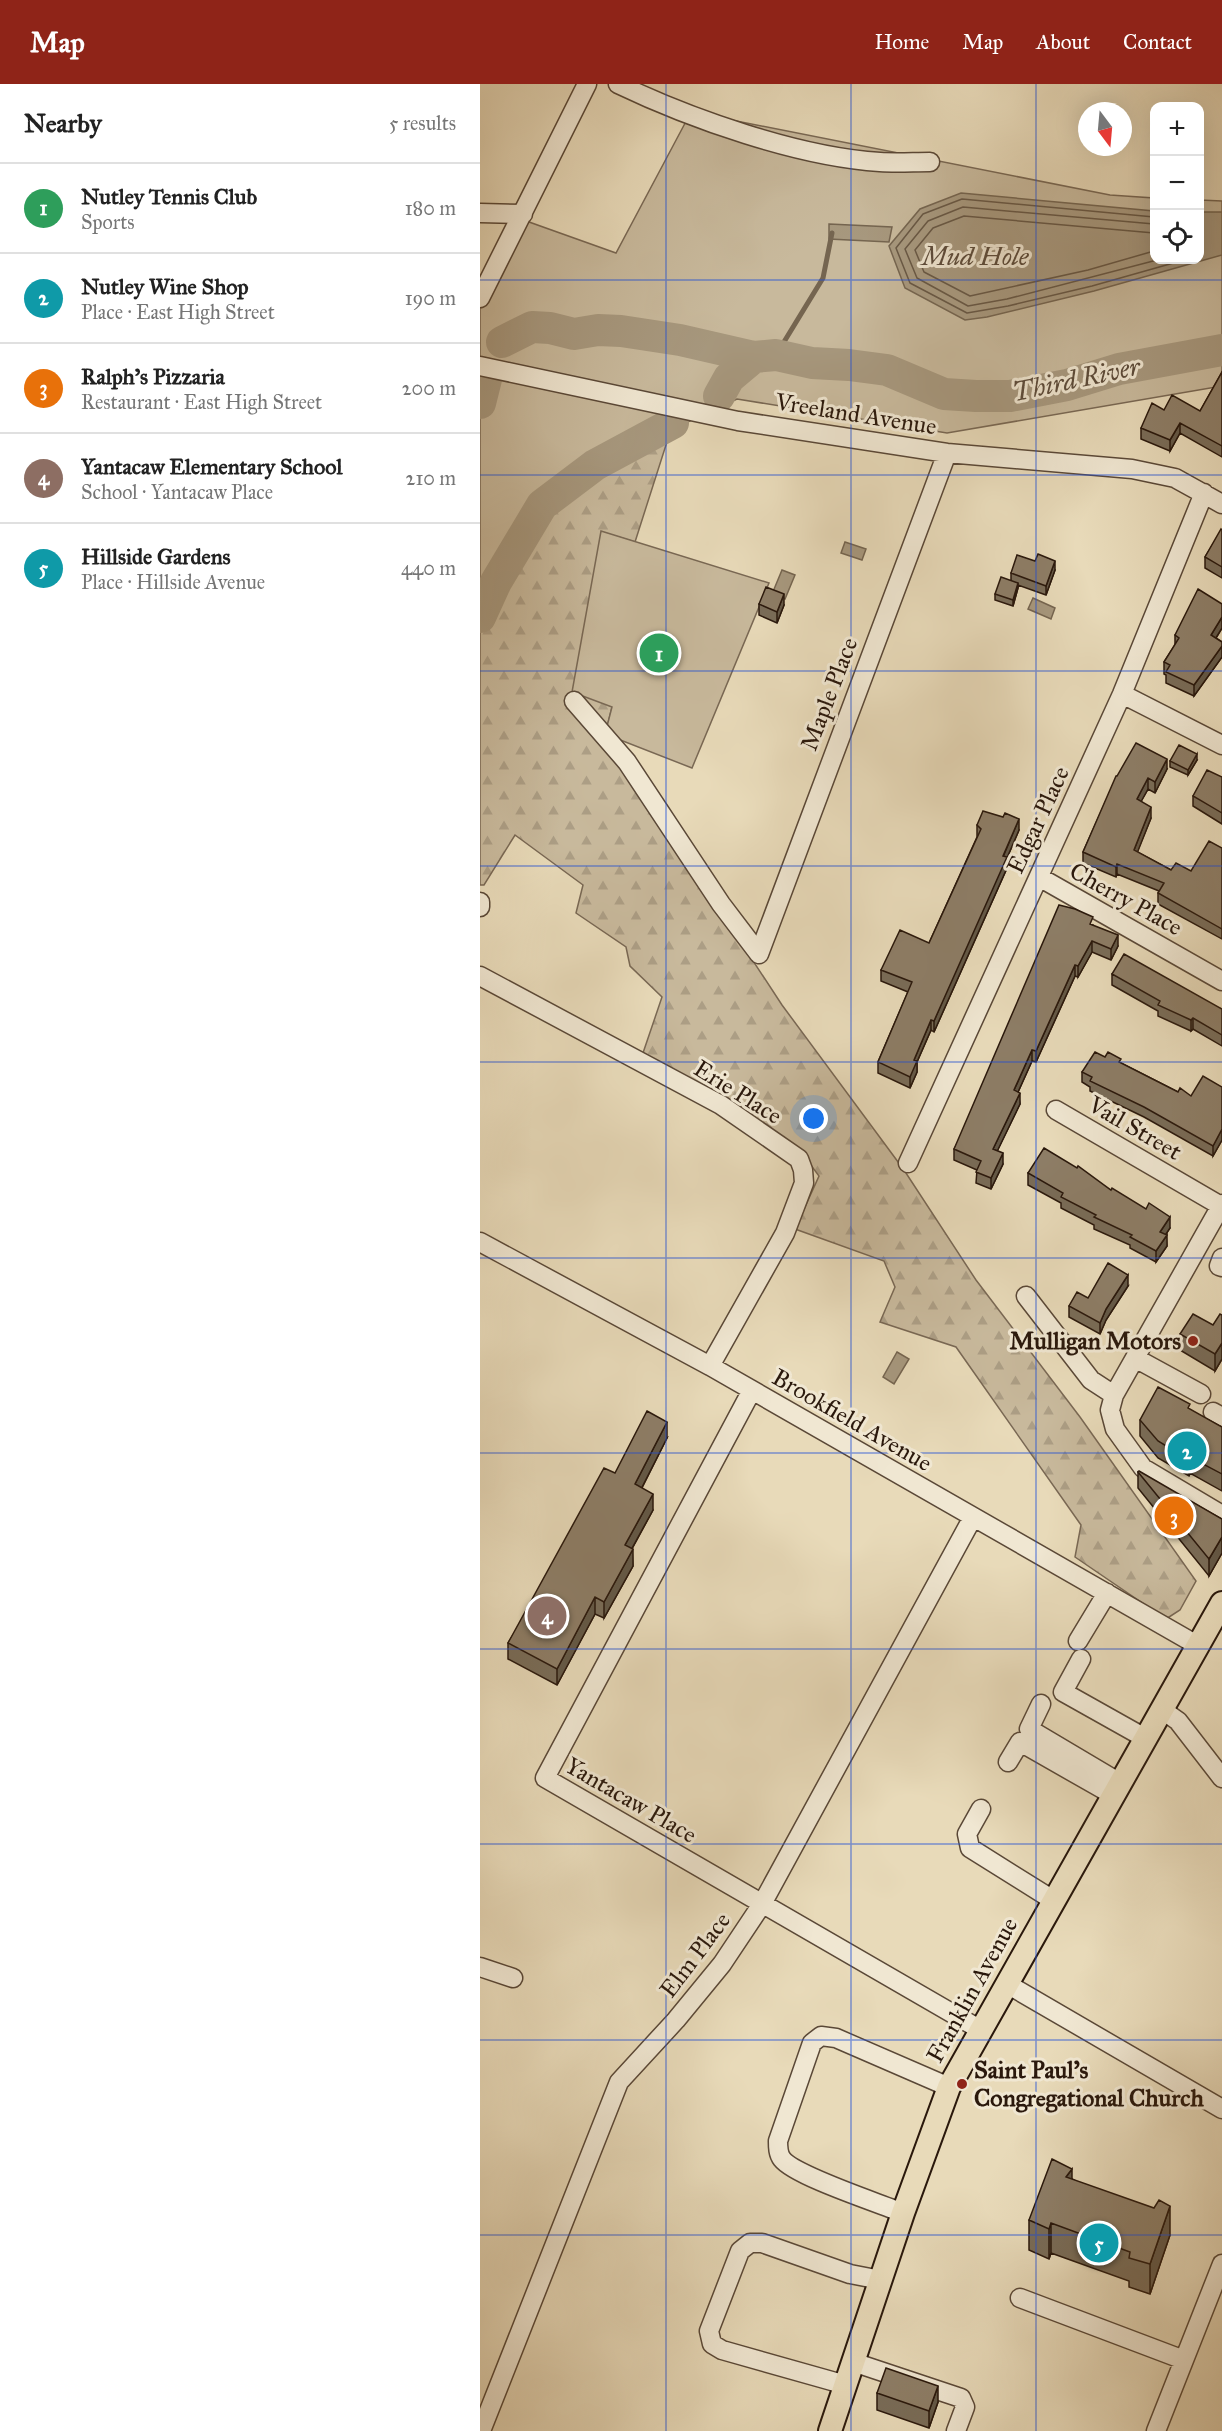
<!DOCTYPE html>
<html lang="en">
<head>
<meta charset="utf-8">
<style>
	body { margin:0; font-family:"IM FELL Great Primer",serif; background:#f2f2f2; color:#222 }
	.controls { position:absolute; right:18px; top:18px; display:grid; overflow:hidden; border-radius:12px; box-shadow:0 6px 24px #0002 }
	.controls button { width:54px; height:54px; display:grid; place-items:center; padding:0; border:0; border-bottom:2px solid #e0e0e0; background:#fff; color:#222; font:30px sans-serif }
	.compass { position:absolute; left:598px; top:18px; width:54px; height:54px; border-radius:50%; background:#fff; box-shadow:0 6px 24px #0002; rotate:164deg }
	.you { position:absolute; left:334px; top:1035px; width:21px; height:21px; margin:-15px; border:4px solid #fff; border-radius:50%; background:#1a73e8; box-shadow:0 0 0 9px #1a73e833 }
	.badge { display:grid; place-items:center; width:39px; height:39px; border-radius:50%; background:#8f2418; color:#fff; font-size:20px; font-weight:700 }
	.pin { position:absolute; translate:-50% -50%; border:3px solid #fff; box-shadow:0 2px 6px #0006 }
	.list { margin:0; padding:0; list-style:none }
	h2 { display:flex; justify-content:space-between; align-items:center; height:78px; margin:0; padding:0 24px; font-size:26px }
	h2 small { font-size:20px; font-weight:400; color:#767676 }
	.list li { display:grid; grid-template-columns:39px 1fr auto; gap:18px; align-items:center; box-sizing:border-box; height:90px; padding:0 24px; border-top:2px solid #e0e0e0 }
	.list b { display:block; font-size:22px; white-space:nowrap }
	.list p { margin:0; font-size:20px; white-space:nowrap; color:#767676 }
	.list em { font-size:20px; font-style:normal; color:#767676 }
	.icon { flex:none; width:33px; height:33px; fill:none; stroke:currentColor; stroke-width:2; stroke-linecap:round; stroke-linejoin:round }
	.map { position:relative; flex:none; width:742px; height:2347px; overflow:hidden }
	header { display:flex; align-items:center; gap:36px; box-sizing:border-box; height:84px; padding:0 30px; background:#8f2418; color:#fff }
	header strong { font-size:28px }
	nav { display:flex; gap:33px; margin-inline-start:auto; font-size:21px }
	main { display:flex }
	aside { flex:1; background:#fff }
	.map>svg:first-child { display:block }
	.forest { fill:url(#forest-firs); stroke:#796854; stroke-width:1.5 }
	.park { fill:#c8b99c; stroke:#796854; stroke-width:1.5 }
	.water { fill:#a7987e; stroke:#756550; stroke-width:1.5 }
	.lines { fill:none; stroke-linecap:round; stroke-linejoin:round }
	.shore { stroke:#685845; stroke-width:1.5 }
	.stream { stroke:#756550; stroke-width:5 }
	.river { stroke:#a7987e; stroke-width:32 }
	.minor-casing { stroke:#5a4837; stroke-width:21 }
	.major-casing { stroke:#2a180c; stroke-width:26 }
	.minor { stroke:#f0e7d2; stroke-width:18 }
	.major { stroke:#e8dab9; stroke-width:22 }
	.wall { fill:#796c58; stroke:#2a180c; stroke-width:1.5 }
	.shaded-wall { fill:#635847; stroke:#2a180c; stroke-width:1.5 }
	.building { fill:#8d7d66; stroke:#2a180c; stroke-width:1.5 }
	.grid { fill:none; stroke:#1d4ed8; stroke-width:1.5; stroke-opacity:0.55 }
	.poi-dot { fill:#8f2418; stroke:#f0e7d2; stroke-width:2 }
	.labels { text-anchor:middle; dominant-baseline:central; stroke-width:6; stroke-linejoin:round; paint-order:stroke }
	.street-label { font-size:24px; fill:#2a180c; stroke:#f0e7d2 }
	.poi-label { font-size:24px; font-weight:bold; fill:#2a180c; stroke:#f0e7d2; text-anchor:end }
	.water-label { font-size:26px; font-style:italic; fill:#5c4b3a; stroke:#f0e7d2 }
</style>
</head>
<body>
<header>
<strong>Map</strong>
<nav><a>Home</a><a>Map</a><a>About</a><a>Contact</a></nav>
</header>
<main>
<aside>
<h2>Nearby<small>5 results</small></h2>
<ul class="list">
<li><span class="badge" style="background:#2e9e5b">1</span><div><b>Nutley Tennis Club</b><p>Sports</p></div><em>180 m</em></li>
<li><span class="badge" style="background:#0f9aa8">2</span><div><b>Nutley Wine Shop</b><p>Place · East High Street</p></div><em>190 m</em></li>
<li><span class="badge" style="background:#e8710a">3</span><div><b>Ralph's Pizzaria</b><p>Restaurant · East High Street</p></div><em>200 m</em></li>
<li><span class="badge" style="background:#8d6e63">4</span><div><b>Yantacaw Elementary School</b><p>School · Yantacaw Place</p></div><em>210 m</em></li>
<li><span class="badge" style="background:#0f9aa8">5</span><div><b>Hillside Gardens</b><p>Place · Hillside Avenue</p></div><em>440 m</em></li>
</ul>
</aside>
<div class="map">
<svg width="742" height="2347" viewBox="0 0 742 2347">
	<defs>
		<pattern id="forest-firs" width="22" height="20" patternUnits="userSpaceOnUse" patternTransform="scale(1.5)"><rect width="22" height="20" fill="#c8b99c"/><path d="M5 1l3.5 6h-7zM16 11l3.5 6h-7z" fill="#ac9e85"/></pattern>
	</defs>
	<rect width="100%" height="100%" fill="#e8dab9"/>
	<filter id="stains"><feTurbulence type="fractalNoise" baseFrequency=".00333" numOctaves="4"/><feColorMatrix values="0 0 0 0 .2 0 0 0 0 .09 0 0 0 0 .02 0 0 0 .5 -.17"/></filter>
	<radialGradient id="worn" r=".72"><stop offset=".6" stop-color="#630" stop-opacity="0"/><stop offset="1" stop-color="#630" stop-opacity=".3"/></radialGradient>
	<!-- forest -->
	<path class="forest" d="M 193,339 L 155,458 L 122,448 L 132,623 L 125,651 L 302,921 L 424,1086 L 496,1196 L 600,1333 L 716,1497 L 700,1526 L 686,1535 L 595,1473 L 601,1441 L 476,1263 L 400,1238 L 415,1203 L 404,1177 L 315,1145 L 339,1092 L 319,1065 L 163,969 L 182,913 L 150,882 L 146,863 L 96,829 L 103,801 L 35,751 L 4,801 L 0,801 L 0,533 L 16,498 L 62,421 L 115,381 Z"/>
	<!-- park -->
	<path class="park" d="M 211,28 L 630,111 L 674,114 L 674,176 L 720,176 L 720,116 L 742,117 L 742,302 L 467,349 L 257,315 L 115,381 L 62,421 L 0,525 L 0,202 L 35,133 L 136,169 Z
		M 121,447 L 289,499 L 212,684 L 125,650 L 132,623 L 92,608 Z"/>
	<!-- water -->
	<path class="water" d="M 481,109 L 674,127 L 674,176 L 720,176 L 720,128 L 742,128 L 742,171 L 614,207 L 507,233 L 485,236 L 425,204 L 409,162 L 440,125 Z
		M 349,140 L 412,143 L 409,158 L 349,155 Z
		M 365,458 L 386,465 L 382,476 L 361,469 Z
		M 302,486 L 315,491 L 305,515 L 292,510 Z
		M 553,514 L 575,524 L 571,535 L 548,525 Z
		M 417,1268 L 429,1275 L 414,1300 L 403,1293 Z"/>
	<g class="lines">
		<!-- shore -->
		<path class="shore" d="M 674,133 L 482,115 L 443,130 L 416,164 L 430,199 L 487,229 L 528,222 L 612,202 L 704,176
			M 674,140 L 483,123 L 448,137 L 425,165 L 437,194 L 488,222 L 527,215 L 677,176
			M 674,149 L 484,132 L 453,144 L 435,166 L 444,188 L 490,212 L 608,186 L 674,167"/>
		<!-- stream -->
		<path class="stream" d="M 296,271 L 343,194 L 352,149"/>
		<!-- river -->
		<path class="river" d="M 22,258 L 52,243 L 70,244 L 94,250 L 118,246 L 141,247 L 200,256 L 274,273
			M 239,312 L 249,294 L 274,273 L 296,271 L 332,279 L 369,281 L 407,286 L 464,310 L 496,312 L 530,312 L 587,301 L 639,285 L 742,266
			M 0,319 L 6,295
			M 0,533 L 16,498 L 62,421 L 115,381 L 193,339"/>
		<defs>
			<path id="minor" d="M 138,0 C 211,35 319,73 400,78 C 416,79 433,78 450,78
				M 0,129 L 43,130
				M 0,214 L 107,0
				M 0,282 L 258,337 L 467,369 L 652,385 L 695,394 L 742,420
				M 642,610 L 742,661
				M 94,617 L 147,678 L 241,820 L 279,870
				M 559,793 L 742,897
				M 0,823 L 0,818
				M 279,870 L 467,369
				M 0,892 L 241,1021 L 319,1075 L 323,1086 L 324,1099 L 305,1149 L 230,1282
				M 576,1026 L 741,1122
				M 428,1079 L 642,610 L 724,409
				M 742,1120 L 634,1311 L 630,1326 L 635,1345 L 663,1384 L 742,1431
				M 0,1158 L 230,1282 L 717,1561
				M 742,1174 L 739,1182 L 742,1183
				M 546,1212 L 611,1296 L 634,1311
				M 655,1274 L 721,1310
				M 272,1306 L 65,1694 L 501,1946
				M 733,1328 L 742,1333
				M 598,1557 L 627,1509
				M 601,1575 L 583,1608 L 665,1654
				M 561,1620 L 549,1645 L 640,1699
				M 681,1625 L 698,1637 L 742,1694
				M 528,1678 L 540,1658 L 633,1711
				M 501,1725 L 487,1750 L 490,1764 L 573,1816
				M 0,1883 L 33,1894
				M 527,1900 L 742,2025
				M 423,2129 C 399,2119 315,2092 302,2075 C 298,2070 298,2063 298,2057 L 332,1959 L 341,1952 L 356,1954 L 469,2003
				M 540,2214 L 704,2276
				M 373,2278 L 481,2314 L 485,2323 L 476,2347
				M 366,2301 L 242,2266 L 232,2260 L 229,2247 L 260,2167 L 270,2159 L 282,2159 L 370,2190 L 401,2196
				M 1,2347 L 139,1998 L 196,1936 L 242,1880 L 282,1820 L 493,1433
				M 676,2347 L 742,2180"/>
			<path id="major" d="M 350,2347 L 423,2129 L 469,2003 L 742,1519"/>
		</defs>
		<!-- minor casing -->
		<use href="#minor" class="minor-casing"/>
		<!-- major casing -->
		<use href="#major" class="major-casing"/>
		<!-- minor -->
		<use href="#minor" class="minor"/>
		<!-- major -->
		<use href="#major" class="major"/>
	</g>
	<!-- wall -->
	<path class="wall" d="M 742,288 L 742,373 L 700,349 L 690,367 L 661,355 L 661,344 L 684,326 L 720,327 Z
		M 742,446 L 742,494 L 725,484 L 725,473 Z
		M 575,486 L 566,511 L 538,501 L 538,504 L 533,522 L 515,516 L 515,510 L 531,496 L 531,489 Z
		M 279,520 L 304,521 L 297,539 L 279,531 Z
		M 742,520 L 742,544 L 736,554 L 742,558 L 742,573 L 714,612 L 686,599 L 686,591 L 684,590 L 684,578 L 695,561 L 695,551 Z
		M 717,676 L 708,691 L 690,683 L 690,677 Z
		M 687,685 L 675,709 L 668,705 L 661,717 L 671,734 L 657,768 L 691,786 L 711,787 L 742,764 L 742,855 L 678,820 L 678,809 L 679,807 L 637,790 L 636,793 L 603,779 L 603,768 L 637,692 Z
		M 742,693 L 742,740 L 713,722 L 713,712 Z
		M 497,741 L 539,746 L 527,774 L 527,784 L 454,948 L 451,946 L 437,978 L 437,988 L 430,1004 L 398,989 L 398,978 L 428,908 L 401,897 L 401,886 L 449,859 L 497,753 Z
		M 613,841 L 638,862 L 631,876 L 612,868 L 598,893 L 595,892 L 556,978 L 552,977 L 538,1008 L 540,1020 L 517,1067 L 523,1080 L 511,1105 L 496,1099 L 497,1086 L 474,1076 L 474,1065 Z
		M 632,890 L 742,925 L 742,962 L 713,945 L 711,947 L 678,932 L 678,927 L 632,901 Z
		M 625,973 L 641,979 L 698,1008 L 711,1012 L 742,1003 L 742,1056 L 733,1072 L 664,1033 L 610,1007 L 610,1003 L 602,998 L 602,988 Z
		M 548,1089 L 631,1106 L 690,1144 L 686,1150 L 687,1162 L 676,1178 L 650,1164 L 650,1161 L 614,1145 L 614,1141 L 581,1124 L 581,1119 L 548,1101 Z
		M 648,1202 L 626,1236 L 620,1250 L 589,1233 L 589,1222 Z
		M 742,1231 L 742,1275 L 735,1287 L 700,1266 L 700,1250 L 733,1241 Z
		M 710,1326 L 742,1343 L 742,1407 L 710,1389 L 709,1392 L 678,1374 L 660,1352 L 660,1336 Z
		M 187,1354 L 162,1404 L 173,1426 L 152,1465 L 153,1482 L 124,1534 L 115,1530 L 77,1601 L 28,1575 L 28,1559 L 135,1389 Z
		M 658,1388 L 742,1435 L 742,1469 L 729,1492 L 658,1404 Z
		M 592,2095 L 690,2151 L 670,2210 L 649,2203 L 649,2197 L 571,2169 L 569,2175 L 549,2166 L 549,2136 Z
		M 397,2309 L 458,2318 L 449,2344 L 397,2326 Z"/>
	<!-- shaded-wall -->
	<path class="shaded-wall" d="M 700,339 L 700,349 L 690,367 L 690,356 Z
		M 575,477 L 575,486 L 566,511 L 566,502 Z
		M 538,499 L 538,504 L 533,522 L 533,516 Z
		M 304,510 L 304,521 L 297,539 L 297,528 Z
		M 742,533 L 742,544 L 731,562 L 731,551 Z
		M 742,562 L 742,573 L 714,612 L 714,601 Z
		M 717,670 L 717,676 L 708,691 L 708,686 Z
		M 687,675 L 687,685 L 675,709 L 675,698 Z
		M 668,694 L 668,705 L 657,725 L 657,715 Z
		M 671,723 L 671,734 L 654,777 L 654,766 Z
		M 539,735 L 539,746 L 527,774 L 527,784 L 454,948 L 454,937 Z
		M 637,780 L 637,790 L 636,793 L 636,783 Z
		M 638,851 L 638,862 L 631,876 L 631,865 Z
		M 612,857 L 612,868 L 598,893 L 598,882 Z
		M 595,881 L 595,892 L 556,978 L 556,967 Z
		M 713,934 L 713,945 L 711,947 L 711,936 Z
		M 451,936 L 451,946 L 437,978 L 437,988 L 430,1004 L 430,993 L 434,976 Z
		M 552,966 L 552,977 L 534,1017 L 534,1006 Z
		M 540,1009 L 540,1020 L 513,1076 L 513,1065 Z
		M 742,1045 L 742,1056 L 733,1072 L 733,1062 Z
		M 523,1069 L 523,1080 L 511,1105 L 511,1094 Z
		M 690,1133 L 690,1144 L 680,1159 L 680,1148 Z
		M 687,1151 L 687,1162 L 676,1178 L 676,1167 Z
		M 648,1191 L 648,1202 L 626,1236 L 620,1250 L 620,1239 L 626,1225 Z
		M 742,1259 L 742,1275 L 735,1287 L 735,1270 Z
		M 187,1338 L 187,1354 L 155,1417 L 155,1400 Z
		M 710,1373 L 710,1389 L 709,1392 L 709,1376 Z
		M 173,1410 L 173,1426 L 145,1477 L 145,1461 Z
		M 742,1453 L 742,1469 L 729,1492 L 729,1475 Z
		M 153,1465 L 153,1482 L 124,1534 L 124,1518 Z
		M 115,1513 L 115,1530 L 77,1601 L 77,1585 Z
		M 592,2085 L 592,2114 L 586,2093 Z
		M 690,2122 L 690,2151 L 670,2210 L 670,2180 Z
		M 571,2139 L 571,2169 L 569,2175 L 569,2145 Z
		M 458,2302 L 458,2318 L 449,2344 L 449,2327 Z"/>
	<!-- building -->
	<path class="building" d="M 742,288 L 742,362 L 700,339 L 690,356 L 661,344 L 672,319 L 684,326 L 692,311 L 720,327 Z
		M 741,445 L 742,446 L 742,483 L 725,473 Z
		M 558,470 L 575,477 L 566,502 L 531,489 L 537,471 L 555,477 Z
		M 521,493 L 538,499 L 533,516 L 515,510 Z
		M 286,503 L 304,510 L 297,528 L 279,520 Z
		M 718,505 L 742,520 L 742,533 L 731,551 L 742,558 L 742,562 L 714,601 L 686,588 L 690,581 L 684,578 L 699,554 L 695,551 Z
		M 656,659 L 687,675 L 675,698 L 668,694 L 657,715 L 671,723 L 654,766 L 691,786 L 696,779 L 711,787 L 729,757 L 742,764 L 742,845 L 678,809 L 684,799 L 637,780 L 636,783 L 603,768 L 636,692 L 637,692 Z
		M 699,661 L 717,670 L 708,686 L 690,677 Z
		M 727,686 L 742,693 L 742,729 L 713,712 Z
		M 503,727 L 523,733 L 525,729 L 539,735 L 523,772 L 527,773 L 454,937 L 451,936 L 434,976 L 437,977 L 430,993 L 398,978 L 432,898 L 401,886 L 420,846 L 449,859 L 501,745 L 497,741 Z
		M 579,821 L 595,825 L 613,833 L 610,840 L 638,851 L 631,865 L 612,857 L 598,882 L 595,881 L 556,967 L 552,966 L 534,1006 L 540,1009 L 513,1065 L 523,1069 L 511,1094 L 496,1088 L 501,1077 L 474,1065 Z
		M 644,870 L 742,925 L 742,951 L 713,934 L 711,936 L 678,921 L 680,917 L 632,890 Z
		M 615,968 L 625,973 L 628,968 L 641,975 L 639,978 L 698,1008 L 700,1004 L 711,1012 L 723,992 L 742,1003 L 742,1045 L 733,1062 L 664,1023 L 610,997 L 612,993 L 602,988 Z
		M 564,1064 L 597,1084 L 598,1082 L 631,1106 L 632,1104 L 666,1125 L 669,1119 L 690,1133 L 680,1148 L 687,1151 L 676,1167 L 650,1153 L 652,1151 L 614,1133 L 616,1131 L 581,1113 L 583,1109 L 548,1089 Z
		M 628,1179 L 648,1191 L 626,1225 L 620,1239 L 589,1222 L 597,1208 L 608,1214 Z
		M 713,1230 L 733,1241 L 740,1230 L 742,1231 L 742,1259 L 735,1270 L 700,1250 Z
		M 678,1303 L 710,1320 L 708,1324 L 742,1343 L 742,1390 L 710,1373 L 709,1376 L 678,1357 L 660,1336 Z
		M 167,1327 L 187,1338 L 155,1400 L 173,1410 L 145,1461 L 153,1465 L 124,1518 L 115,1513 L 77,1585 L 28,1559 L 124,1384 L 135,1389 Z
		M 659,1387 L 742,1435 L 742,1453 L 729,1475 L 658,1388 Z
		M 572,2075 L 592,2085 L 586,2093 L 674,2124 L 679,2116 L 690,2122 L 670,2180 L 649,2174 L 650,2168 L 571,2139 L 569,2145 L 549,2136 Z
		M 406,2284 L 458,2302 L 449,2327 L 397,2309 Z"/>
	<!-- grid -->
	<path class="grid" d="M 186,0 L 186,2347M 371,0 L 371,2347M 556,0 L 556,2347M 0,196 L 742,196M 0,391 L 742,391M 0,587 L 742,587M 0,782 L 742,782M 0,978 L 742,978M 0,1174 L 742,1174M 0,1369 L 742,1369M 0,1565 L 742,1565M 0,1760 L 742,1760M 0,1956 L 742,1956M 0,2151 L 742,2151"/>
	<!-- markers -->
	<g class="poi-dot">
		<circle cx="713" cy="1257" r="6"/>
		<circle cx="482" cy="2000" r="6"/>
	</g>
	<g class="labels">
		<!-- street labels -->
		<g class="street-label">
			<text transform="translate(376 330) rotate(9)">Vreeland Avenue</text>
			<text transform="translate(349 610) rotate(-69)">Maple Place</text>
			<text transform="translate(558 736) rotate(-65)">Edgar Place</text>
			<text transform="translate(646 815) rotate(29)">Cherry Place</text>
			<text transform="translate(258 1008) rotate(32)">Erie Place</text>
			<text transform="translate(655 1044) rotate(30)">Vail Street</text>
			<text transform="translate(372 1336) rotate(30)">Brookfield Avenue</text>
			<text transform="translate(151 1716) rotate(30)">Yantacaw Place</text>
			<text transform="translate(215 1871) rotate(-53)">Elm Place</text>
			<text transform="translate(492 1906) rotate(-61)">Franklin Avenue</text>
		</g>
		<!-- poi labels -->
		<g class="poi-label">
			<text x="701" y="1257">Mulligan Motors</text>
			<text x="494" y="1986" text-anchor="start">Saint Paul's<tspan x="494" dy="28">Congregational Church</tspan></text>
		</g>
		<!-- water labels -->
		<g class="water-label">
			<text x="495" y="172">Mud Hole</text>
			<text transform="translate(596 295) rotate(-12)">Third River</text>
		</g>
	</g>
	<rect width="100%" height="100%" filter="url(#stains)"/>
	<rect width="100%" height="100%" fill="url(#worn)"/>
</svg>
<div class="controls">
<button>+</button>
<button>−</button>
<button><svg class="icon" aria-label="locate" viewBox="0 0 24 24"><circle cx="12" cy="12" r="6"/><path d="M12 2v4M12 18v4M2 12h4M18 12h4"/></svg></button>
</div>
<svg class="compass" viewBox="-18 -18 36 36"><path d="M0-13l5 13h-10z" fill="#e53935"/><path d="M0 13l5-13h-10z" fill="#767676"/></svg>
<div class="you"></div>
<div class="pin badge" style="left:179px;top:569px;background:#2e9e5b">1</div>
<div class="pin badge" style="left:707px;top:1367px;background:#0f9aa8">2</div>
<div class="pin badge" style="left:694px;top:1432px;background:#e8710a">3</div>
<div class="pin badge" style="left:67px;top:1532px;background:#8d6e63">4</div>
<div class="pin badge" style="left:619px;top:2159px;background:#0f9aa8">5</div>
</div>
</main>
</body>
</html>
